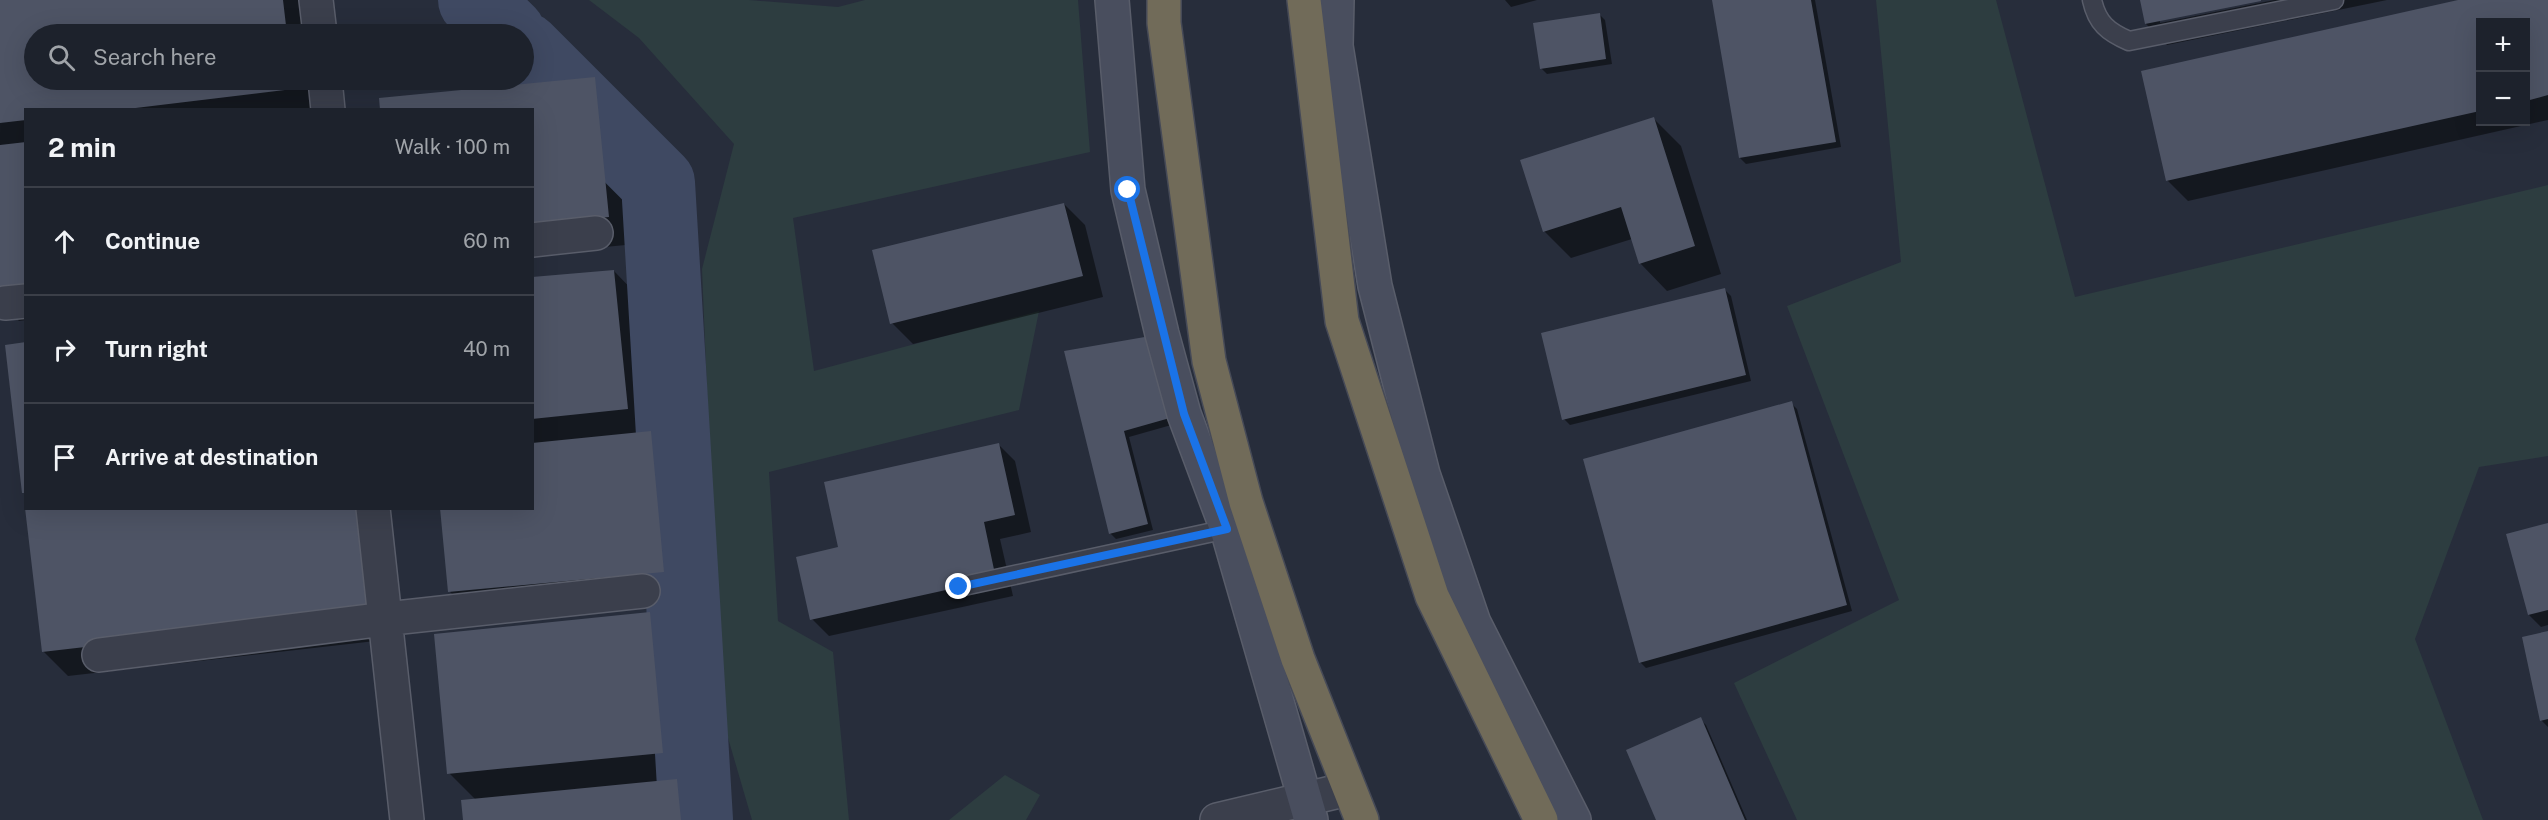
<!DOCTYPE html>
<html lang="en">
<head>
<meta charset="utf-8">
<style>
	body { margin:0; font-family:"Public Sans",sans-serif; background:#252a34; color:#f1f3f6 }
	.controls { position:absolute; right:18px; top:18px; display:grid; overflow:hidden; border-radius:0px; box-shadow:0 6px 24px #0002 }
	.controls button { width:54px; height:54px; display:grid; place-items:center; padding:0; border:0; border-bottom:2px solid #3b3f48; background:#1d222c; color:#f1f3f6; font:30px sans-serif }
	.stop { position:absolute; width:18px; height:18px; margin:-14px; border:4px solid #1a73e8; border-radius:50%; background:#fff }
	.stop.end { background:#1a73e8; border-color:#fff; box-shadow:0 2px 6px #0008 }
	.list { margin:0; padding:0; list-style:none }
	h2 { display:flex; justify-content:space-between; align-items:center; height:78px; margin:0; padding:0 24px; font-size:26px }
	h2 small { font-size:20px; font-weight:400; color:#a0a4a9 }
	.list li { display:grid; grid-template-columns:39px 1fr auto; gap:18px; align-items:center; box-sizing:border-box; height:108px; padding:0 24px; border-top:2px solid #3b3f48 }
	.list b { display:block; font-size:22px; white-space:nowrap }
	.list em { font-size:20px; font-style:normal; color:#a0a4a9 }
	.icon { flex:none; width:33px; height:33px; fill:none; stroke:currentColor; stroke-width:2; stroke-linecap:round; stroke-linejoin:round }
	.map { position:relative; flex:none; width:2548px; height:820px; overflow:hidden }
	.search { position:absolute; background:#1d222c; box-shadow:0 6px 24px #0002; left:24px; top:24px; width:510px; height:66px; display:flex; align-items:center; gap:15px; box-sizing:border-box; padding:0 21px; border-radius:33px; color:#a0a4a9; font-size:22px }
	.panel { position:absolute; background:#1d222c; box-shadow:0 6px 24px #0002; left:24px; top:108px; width:510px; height:402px; border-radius:0px }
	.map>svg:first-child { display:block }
	.green { fill:#2d3d40 }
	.shadow { fill:#0007; fill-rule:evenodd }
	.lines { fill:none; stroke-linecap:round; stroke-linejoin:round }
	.river { stroke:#3f4962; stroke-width:74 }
	.building { fill:#4e5465 }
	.lane-casing { stroke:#595d6a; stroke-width:21 }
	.street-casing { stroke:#595d6a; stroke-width:36 }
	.secondary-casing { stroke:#595d6a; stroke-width:36 }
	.highway-casing { stroke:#464a57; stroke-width:36 }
	.lane { stroke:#3b3f4c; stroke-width:18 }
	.street { stroke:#3b3f4c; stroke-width:33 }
	.secondary { stroke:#494e5e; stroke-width:33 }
	.highway { stroke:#716b59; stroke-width:33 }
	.route { stroke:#1a73e8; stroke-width:8 }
</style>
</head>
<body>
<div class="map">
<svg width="2548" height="820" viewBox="0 0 2548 820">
	<rect width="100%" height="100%" fill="#272d3b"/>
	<!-- green -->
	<path class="green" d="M 589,0 L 749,0 L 838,7 L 865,0 L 1078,0 L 1090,152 L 793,218 L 814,371 L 1039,311 L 1019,410 L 769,472 L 778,621 L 833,652 L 849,820 L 752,820 L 726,731 L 712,513 L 702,269 L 734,144 L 639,38 Z
		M 1876,0 L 1996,0 L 2075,297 L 2548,185 L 2548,456 L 2479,467 L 2415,639 L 2483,820 L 1797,820 L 1734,683 L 1899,600 L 1787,306 L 1901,262 Z
		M 1005,775 L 1040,795 L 1026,820 L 949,820 Z"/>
	<!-- shadow -->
	<path class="shadow" d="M 0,0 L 305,0 L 309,34 L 34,34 L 34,80 L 314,80 L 317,110 L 26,110 L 26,320 L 19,321 L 0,302 Z
		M 1505,0 L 1537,0 L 1511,7 Z
		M 1713,0 L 1815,0 L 1841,147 L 1746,164 L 1740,158 Z
		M 2142,0 L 2259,0 L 2160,20 L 2160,23 L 2274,0 L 2387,0 L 2167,45 L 2146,24 Z
		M 2465,0 L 2548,0 L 2548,120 L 2188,201 L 2167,180 ZM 2480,22 L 2526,22 L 2526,122 L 2480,122 Z
		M 1599,14 L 1605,20 L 1612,64 L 1547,74 L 1541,68 Z
		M 595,79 L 622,106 L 636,244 L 532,254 Z
		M 1654,119 L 1681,146 L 1721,274 L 1667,291 L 1640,263 L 1632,239 L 1571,258 L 1544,231 Z
		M 1064,204 L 1085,225 L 1103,297 L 913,344 L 892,323 Z
		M 614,271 L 641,299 L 655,437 L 678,460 L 691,599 L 477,619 L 450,592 L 532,508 L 532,279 Z
		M 1725,290 L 1731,296 L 1751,381 L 1570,425 L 1564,419 Z
		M 1066,352 L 1189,420 L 1129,437 L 1153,530 L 1116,539 L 1110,533 Z
		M 1791,403 L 1797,409 L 1852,611 L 1646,668 L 1640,662 Z
		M 998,444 L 1015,461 L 1031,532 L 1000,539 L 1013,596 L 829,636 L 812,619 Z
		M 27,508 L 378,508 L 393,639 L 68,676 L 43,651 Z
		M 2548,524 L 2548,625 L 2541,627 L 2529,615 Z
		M 649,614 L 677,641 L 690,780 L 677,781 L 704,808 L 705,820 L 465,820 L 476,800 L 449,773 Z
		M 2548,633 L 2548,727 L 2541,720 Z
		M 1700,719 L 1706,725 L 1747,820 L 1658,820 Z"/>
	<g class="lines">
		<!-- river -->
		<path class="river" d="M 475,0 L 509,34
			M 524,49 L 658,183 L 696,820"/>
	</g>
	<!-- building -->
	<path class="building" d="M 0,0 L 283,0 L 287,34 L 34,34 L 34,80 L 292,80 L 293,89 L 119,110 L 26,110 L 26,120 L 0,123 Z
		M 1712,0 L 1811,0 L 1836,142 L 1739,158 Z
		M 2140,0 L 2261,0 L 2261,1 L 2145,24 Z
		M 2458,0 L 2548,0 L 2548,95 L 2526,101 L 2526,22 L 2480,22 L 2480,111 L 2166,181 L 2141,71 Z
		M 1600,13 L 1606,59 L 1540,69 L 1533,23 Z
		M 595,77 L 609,217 L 532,224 L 532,110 L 380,110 L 379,98 Z
		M 1654,117 L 1695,246 L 1639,264 L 1621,207 L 1543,232 L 1520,160 Z
		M 26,142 L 26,293 L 0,296 L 0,145 Z
		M 1064,203 L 1083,276 L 890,324 L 872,250 Z
		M 614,270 L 628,409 L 532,419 L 532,277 Z
		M 1725,288 L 1746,375 L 1562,420 L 1541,333 Z
		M 1162,334 L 1184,414 L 1124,431 L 1148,524 L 1109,534 L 1064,351 Z
		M 26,342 L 26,493 L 22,493 L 5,345 Z
		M 1792,401 L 1847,605 L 1639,663 L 1583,459 Z
		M 651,431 L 664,572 L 448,592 L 440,508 L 532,508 L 532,443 Z
		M 999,443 L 1015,515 L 984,522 L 996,579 L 810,620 L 796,557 L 838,547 L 824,482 Z
		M 25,508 L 356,508 L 369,614 L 42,652 Z
		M 2548,523 L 2548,610 L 2528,615 L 2506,534 Z
		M 650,612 L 663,753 L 447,774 L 434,634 Z
		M 2548,631 L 2548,719 L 2540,721 L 2522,637 Z
		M 1701,717 L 1745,820 L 1656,820 L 1626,750 Z
		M 677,779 L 681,820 L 463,820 L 461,800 Z"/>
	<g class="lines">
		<defs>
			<path id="lane" d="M 2092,0 C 2097,23 2108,32 2129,41 L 2334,0
				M 959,587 L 1227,529"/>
			<path id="street" d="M 316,0 L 320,34
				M 325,80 L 328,110
				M 532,240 L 596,233
				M 5,303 L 26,301
				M 373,508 L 407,820
				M 99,655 L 385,619 L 643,591
				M 1217,820 L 1348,789"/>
			<path id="secondary" d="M 1112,0 L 1128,190 L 1162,334 L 1184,414 L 1227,529 L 1311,820
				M 1337,0 L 1336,46 L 1375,286 L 1423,474 L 1474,623 L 1574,820"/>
			<path id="highway" d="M 1164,0 L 1164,23 L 1209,361 L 1246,502 L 1298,659 L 1362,820
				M 1304,0 L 1342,321 L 1432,596 L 1541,820"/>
		</defs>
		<!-- lane casing -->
		<use href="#lane" class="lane-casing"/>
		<!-- street casing -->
		<use href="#street" class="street-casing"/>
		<!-- secondary casing -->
		<use href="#secondary" class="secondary-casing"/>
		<!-- highway casing -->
		<use href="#highway" class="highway-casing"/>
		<!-- lane -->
		<use href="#lane" class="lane"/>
		<!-- street -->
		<use href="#street" class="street"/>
		<!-- secondary -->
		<use href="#secondary" class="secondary"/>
		<!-- highway -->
		<use href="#highway" class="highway"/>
	</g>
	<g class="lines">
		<!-- route -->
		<path class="route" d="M 959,587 L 1227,529 L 1184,414 L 1128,190"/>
	</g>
</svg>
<div class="controls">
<button>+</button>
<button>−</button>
</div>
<div class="stop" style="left:1128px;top:190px"></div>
<div class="stop end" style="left:959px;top:587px"></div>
<div class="search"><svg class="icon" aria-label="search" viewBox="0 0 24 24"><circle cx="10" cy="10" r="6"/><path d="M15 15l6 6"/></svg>Search here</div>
<section class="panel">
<h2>2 min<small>Walk · 100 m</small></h2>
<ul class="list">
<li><svg class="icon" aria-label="ahead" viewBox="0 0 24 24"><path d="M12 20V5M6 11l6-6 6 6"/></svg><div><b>Continue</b></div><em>60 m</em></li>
<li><svg class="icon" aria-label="right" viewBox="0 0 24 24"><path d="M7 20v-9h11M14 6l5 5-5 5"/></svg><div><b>Turn right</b></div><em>40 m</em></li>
<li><svg class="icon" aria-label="arrive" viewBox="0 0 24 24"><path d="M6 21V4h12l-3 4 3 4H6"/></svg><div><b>Arrive at destination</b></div></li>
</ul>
</section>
</div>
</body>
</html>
